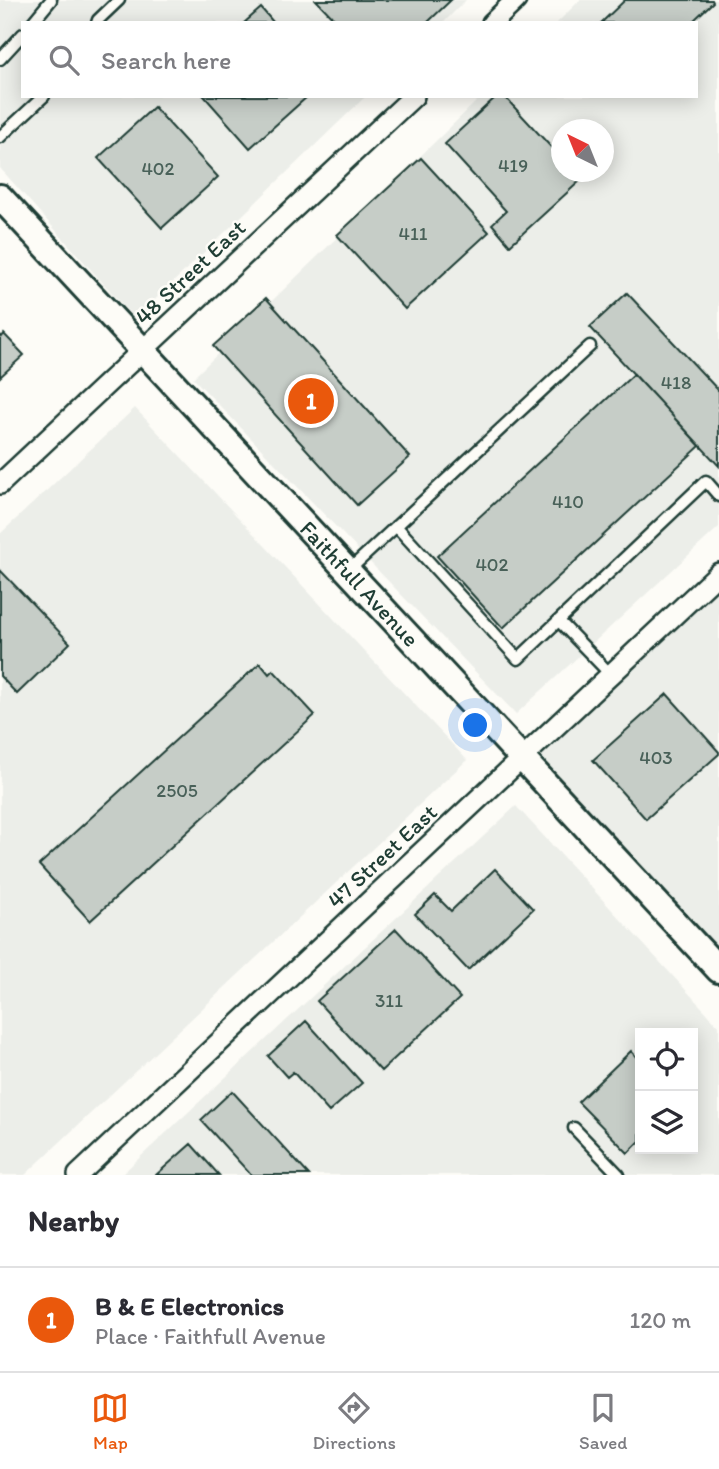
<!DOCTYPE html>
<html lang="en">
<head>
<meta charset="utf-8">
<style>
	body { margin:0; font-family:Itim,sans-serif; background:#f7f7f7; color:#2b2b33 }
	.controls { position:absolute; right:21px; bottom:21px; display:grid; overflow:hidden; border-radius:0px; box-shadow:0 4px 18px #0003 }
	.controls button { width:63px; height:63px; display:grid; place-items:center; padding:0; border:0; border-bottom:2px solid #e1e1e2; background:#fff; color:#2b2b33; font:35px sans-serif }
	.compass { position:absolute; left:551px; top:119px; width:63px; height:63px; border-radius:50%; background:#fff; box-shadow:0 4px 18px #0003; rotate:317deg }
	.you { position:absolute; left:476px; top:726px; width:24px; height:24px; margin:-18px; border:5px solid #fff; border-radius:50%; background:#1a73e8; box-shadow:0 0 0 10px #1a73e833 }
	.badge { display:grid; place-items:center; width:46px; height:46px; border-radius:50%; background:#ea580c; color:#fff; font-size:23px; font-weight:700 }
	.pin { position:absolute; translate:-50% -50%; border:4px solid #fff; box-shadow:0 2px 7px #0006 }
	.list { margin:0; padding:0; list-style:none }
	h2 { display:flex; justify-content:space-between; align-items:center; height:91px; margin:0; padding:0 28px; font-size:30px }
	h2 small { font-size:23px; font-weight:400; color:#7c7c81 }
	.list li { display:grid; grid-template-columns:46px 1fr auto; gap:21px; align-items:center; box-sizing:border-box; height:105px; padding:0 28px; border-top:2px solid #e1e1e2 }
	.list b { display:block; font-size:26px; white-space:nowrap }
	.list p { margin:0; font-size:23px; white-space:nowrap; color:#7c7c81 }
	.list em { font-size:23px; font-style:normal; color:#7c7c81 }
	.icon { flex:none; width:38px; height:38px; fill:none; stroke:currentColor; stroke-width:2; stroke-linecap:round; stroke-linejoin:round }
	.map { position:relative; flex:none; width:719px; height:1175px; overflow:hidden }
	.search { position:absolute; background:#fff; box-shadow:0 4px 18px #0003; left:21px; right:21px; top:21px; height:77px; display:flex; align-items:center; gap:18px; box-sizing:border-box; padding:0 24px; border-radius:0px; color:#7c7c81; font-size:26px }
	.sheet { height:196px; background:#fff }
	nav { display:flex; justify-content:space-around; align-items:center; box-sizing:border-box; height:98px; border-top:2px solid #e1e1e2; background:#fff; font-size:19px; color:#7c7c81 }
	nav a { display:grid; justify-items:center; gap:4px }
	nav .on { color:#ea580c }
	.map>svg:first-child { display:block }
	.built { fill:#eceee9; fill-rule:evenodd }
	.building { fill:#c6cdc7; stroke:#1f3d34; stroke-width:2 }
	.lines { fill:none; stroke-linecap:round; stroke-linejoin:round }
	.service-casing { stroke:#1f3d34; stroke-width:15 }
	.minor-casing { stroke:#1f3d34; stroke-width:24 }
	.tertiary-casing { stroke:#1f3d34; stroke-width:30 }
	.service { stroke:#fdfcf7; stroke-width:10 }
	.minor { stroke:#fdfcf7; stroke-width:19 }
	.tertiary { stroke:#fdfcf7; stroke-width:24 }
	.labels { text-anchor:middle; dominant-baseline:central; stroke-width:5; stroke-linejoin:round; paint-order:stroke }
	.number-label { font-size:19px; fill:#496159 }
	.street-label { font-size:23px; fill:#1f3d34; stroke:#fdfcf7 }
</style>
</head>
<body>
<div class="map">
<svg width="719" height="1175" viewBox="0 0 719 1175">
	<rect width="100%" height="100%" fill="#fdfcf7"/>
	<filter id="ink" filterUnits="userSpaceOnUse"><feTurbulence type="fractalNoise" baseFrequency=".0143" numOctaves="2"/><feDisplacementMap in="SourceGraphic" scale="14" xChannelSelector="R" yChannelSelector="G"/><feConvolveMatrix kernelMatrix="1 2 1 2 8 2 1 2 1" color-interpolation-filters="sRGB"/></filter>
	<g filter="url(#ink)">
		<!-- built -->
		<path class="built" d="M 0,0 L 466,0 L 443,23 L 23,23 L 23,96 L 366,96 L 135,319 L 0,168 Z
			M 580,0 L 719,0 L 719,527 L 516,714 L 193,378 L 482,96 L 696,96 L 696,23 L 557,23 ZM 562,130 L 604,130 L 604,172 L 562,172 Z
			M 135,408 L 467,760 L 25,1175 L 0,1175 L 0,534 Z
			M 719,573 L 719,970 L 522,759 Z
			M 516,806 L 719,1026 L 719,1175 L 121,1175 ZM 640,1033 L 693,1033 L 693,1149 L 640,1149 Z"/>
		<!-- building -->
		<path class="building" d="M 316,0 L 451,0 L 427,23 L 338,23 Z
			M 625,0 L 712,0 L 713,2 L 691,23 L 601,23 Z
			M 261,8 L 274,23 L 244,23 Z
			M 204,96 L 308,96 L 250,148 Z
			M 497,96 L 504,96 L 562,159 L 562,172 L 573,172 L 581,180 L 510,245 L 492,224 L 506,211 L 445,144 Z
			M 154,107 L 218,177 L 162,228 L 98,158 Z
			M 421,158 L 489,232 L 405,309 L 337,235 Z
			M 627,293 L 719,391 L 719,466 L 590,327 Z
			M 266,298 L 410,457 L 357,505 L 213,346 Z
			M 4,334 L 24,355 L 0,377 L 0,335 L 2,337 Z
			M 634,374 L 700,446 L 503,628 L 437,556 Z
			M 0,570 L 70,643 L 17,694 L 0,676 Z
			M 260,663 L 269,674 L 273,670 L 315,715 L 90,921 L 39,865 Z
			M 667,694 L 719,752 L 719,754 L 646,819 L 593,760 Z
			M 495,869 L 533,909 L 468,970 L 415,914 L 435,895 L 451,911 Z
			M 396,929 L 460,998 L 381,1071 L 317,1001 Z
			M 306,1021 L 362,1083 L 329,1112 L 293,1072 L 287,1077 L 268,1056 Z
			M 631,1051 L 640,1061 L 640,1141 L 628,1153 L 578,1102 Z
			M 232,1091 L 309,1175 L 251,1175 L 201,1120 Z
			M 191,1144 L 219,1175 L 156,1175 Z"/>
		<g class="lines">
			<defs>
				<path id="service" d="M 32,23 L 51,0
					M 97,23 L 98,20 L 119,0
					M 0,59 L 23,34
					M 0,137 L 44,96
					M 396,526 L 518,659 L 706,481 L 719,496
					M 348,571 L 590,346
					M 559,621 L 611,675
					M 574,1128 L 619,1175"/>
				<path id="minor" d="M 492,23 L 516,0
					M 0,484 L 414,96
					M 78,1175 L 719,573"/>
				<g id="tertiary">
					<path id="s1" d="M 0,197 L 719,970"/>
				</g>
			</defs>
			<!-- service casing -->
			<use href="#service" class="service-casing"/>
			<!-- minor casing -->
			<use href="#minor" class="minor-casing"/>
			<!-- tertiary casing -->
			<use href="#tertiary" class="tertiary-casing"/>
			<!-- service -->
			<use href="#service" class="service"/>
			<!-- minor -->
			<use href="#minor" class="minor"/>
			<!-- tertiary -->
			<use href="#tertiary" class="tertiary"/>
		</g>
	</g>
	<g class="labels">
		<!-- number labels -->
		<g class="number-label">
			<text x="513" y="165">419</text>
			<text x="158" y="168">402</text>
			<text x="413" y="233">411</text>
			<text x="676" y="382">418</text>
			<text x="568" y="501">410</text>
			<text x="492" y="564">402</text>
			<text x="656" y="757">403</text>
			<text x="177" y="790">2505</text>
			<text x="389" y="1000">311</text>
		</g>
		<!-- street labels -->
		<g class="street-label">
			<text transform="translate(190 272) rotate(-43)">48 Street East</text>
			<text stroke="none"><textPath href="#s1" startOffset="528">Faithfull Avenue</textPath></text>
			<text transform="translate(382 856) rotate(-43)">47 Street East</text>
		</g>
	</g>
</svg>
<div class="controls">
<button><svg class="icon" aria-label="locate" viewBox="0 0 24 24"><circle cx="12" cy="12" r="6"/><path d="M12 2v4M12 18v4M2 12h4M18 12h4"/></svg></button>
<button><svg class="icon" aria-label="layers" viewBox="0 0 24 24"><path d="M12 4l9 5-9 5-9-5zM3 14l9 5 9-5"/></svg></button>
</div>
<svg class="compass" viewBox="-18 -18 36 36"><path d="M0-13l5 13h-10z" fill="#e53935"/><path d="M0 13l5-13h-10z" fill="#7c7c81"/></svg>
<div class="you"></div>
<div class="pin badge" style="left:311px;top:401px">1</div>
<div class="search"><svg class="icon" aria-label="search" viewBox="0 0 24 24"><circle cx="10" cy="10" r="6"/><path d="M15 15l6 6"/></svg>Search here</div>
</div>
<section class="sheet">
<h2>Nearby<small></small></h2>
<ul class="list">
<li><span class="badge">1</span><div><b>B &amp; E Electronics</b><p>Place · Faithfull Avenue</p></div><em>120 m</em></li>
</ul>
</section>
<nav>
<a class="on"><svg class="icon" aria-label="map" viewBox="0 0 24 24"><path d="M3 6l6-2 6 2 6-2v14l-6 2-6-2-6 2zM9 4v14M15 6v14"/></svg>Map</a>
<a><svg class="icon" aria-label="directions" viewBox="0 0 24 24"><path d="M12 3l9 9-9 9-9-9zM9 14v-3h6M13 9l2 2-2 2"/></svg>Directions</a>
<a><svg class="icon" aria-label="saved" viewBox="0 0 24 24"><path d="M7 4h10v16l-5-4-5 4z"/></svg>Saved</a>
</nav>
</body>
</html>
